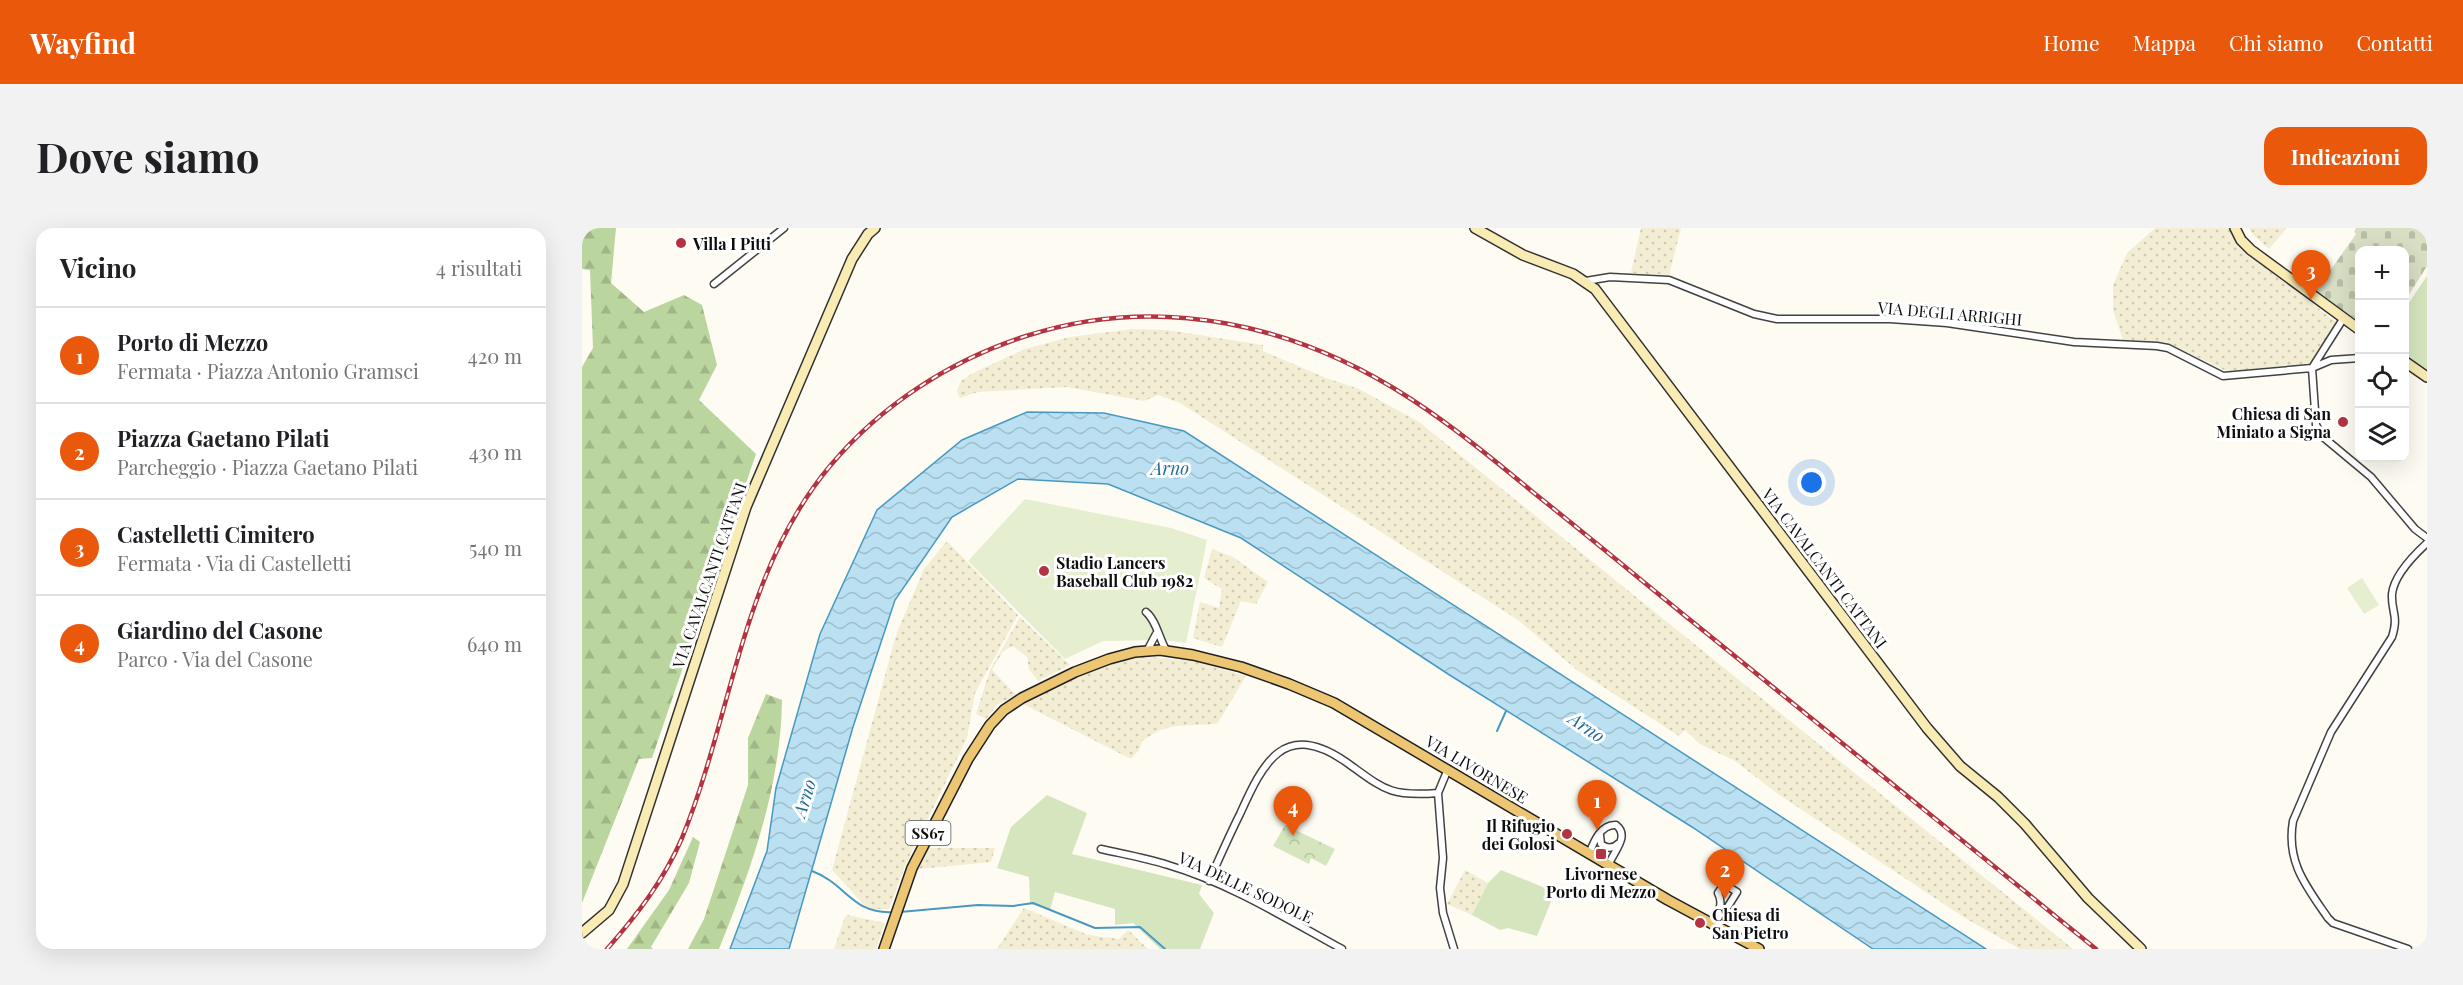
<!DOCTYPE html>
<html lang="it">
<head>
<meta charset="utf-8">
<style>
	body { margin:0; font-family:"Playfair Display",serif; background:#f2f2f2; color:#202124 }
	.controls { position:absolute; right:18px; top:18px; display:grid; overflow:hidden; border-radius:12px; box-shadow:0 6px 24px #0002 }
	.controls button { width:54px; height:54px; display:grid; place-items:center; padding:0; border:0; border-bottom:2px solid #e0e0e0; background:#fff; color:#202124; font:30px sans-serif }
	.you { position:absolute; left:1230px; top:255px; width:21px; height:21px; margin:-15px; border:4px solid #fff; border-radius:50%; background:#1a73e8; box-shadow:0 0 0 9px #1a73e833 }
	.badge { display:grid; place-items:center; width:39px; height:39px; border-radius:50%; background:#ea580c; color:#fff; font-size:20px; font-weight:700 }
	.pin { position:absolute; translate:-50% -50px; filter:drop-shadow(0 2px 3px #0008) }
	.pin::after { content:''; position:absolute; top:32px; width:21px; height:18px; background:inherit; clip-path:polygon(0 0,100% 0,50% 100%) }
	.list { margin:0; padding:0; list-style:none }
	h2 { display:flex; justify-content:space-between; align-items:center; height:78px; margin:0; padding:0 24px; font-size:26px }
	h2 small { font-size:20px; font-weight:400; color:#757577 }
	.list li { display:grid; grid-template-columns:39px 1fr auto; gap:18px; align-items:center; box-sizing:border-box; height:96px; padding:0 24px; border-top:2px solid #e0e0e0 }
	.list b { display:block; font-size:22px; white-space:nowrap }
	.list p { margin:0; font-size:20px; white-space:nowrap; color:#757577 }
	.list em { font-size:20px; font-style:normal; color:#757577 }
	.icon { flex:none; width:33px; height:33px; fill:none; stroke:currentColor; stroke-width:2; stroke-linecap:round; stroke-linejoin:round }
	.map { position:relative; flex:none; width:1845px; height:721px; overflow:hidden; border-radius:18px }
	header { display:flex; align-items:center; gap:36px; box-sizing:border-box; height:84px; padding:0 30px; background:#ea580c; color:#fff }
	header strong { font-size:28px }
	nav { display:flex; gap:33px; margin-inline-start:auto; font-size:21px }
	.intro { display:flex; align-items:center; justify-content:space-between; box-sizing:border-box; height:144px; padding:0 36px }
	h1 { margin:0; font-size:42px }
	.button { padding:15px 27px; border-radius:18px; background:#ea580c; color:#fff; font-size:21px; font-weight:700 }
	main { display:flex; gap:36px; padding:0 36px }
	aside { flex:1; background:#fff; border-radius:18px; box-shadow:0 6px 24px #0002 }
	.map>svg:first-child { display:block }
	.farmland { fill:url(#farmland-dots) }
	.grass { fill:#d5e6be }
	.forest { fill:url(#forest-firs) }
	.cemetery { fill:url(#cemetery-stones) }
	.park { fill:url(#park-crowns) }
	.pitch { fill:#e5eecf }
	.water { fill:url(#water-waves); stroke:#4899c1; stroke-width:1.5 }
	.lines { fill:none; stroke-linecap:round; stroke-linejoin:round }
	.stream { stroke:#4899c1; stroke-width:2 }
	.street-casing { stroke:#424242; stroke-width:9 }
	.secondary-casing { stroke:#313131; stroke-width:12 }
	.primary-casing { stroke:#202020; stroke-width:12 }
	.street { stroke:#fff; stroke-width:6 }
	.secondary { stroke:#f8ebb3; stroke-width:9 }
	.primary { stroke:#ecc673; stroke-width:9 }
	.rail-casing { stroke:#b33341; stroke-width:4.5 }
	.rail { stroke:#fff; stroke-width:2; stroke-dasharray:7; stroke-linecap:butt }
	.poi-dot { fill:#b33341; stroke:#fff; stroke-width:2 }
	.labels { text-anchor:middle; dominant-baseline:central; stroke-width:6; stroke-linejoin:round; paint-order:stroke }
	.shield { fill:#fff; stroke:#575757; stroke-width:1.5 }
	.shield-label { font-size:15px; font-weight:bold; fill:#0f0f0f }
	.poi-label { font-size:16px; font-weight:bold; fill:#0f0f0f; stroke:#fff; text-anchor:start }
	.street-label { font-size:16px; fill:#0f0f0f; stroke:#fff }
	.water-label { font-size:18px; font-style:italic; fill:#226b96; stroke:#fff }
</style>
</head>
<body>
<header>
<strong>Wayfind</strong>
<nav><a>Home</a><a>Mappa</a><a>Chi siamo</a><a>Contatti</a></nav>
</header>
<div class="intro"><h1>Dove siamo</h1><a class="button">Indicazioni</a></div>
<main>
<aside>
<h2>Vicino<small>4 risultati</small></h2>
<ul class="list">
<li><span class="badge">1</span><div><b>Porto di Mezzo</b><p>Fermata · Piazza Antonio Gramsci</p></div><em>420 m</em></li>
<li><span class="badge">2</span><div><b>Piazza Gaetano Pilati</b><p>Parcheggio · Piazza Gaetano Pilati</p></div><em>430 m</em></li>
<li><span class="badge">3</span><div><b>Castelletti Cimitero</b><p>Fermata · Via di Castelletti</p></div><em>540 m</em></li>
<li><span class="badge">4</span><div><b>Giardino del Casone</b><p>Parco · Via del Casone</p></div><em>640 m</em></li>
</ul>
</aside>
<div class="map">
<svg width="1845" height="721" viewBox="0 0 1845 721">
	<defs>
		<pattern id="farmland-dots" width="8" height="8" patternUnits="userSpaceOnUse" patternTransform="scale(1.5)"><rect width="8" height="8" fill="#f2edd3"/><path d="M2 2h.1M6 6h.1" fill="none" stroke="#cecab4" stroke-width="1.8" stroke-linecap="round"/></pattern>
		<pattern id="forest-firs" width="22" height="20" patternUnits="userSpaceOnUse" patternTransform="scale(1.5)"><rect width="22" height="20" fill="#bbd59e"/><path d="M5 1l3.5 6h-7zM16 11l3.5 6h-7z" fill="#a0b687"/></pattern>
		<pattern id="cemetery-stones" width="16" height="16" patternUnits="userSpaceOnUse" patternTransform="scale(1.5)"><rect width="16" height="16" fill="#d8dfc4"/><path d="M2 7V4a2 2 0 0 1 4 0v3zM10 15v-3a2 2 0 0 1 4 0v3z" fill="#b8bea7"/></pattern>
		<pattern id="park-crowns" width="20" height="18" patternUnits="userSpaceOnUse" patternTransform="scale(1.5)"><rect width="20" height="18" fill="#d5e6be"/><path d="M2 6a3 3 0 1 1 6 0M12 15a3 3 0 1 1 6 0" fill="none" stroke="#b6c4a2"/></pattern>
		<pattern id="water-waves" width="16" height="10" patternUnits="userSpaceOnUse" patternTransform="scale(1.5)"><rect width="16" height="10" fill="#bae0f1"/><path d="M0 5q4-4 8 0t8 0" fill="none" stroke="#9fbfcd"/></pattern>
	</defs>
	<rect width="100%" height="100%" fill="#fefbf2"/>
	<!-- farmland -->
	<path class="farmland" d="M 1059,0 L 1099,0 L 1087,47 L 1049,45 Z
		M 1573,0 L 1648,0 L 1664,24 L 1754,94 L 1728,135 L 1650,143 L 1642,142 L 1584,114 L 1541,112 L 1531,82 L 1531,57 L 1545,25 Z
		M 1667,0 L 1705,0 L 1687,21 L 1671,7 Z
		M 551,101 L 585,102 L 681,117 L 681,123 L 744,150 L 777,161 L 837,194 L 1491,721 L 1438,721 L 1383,690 L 1196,566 L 1153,533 L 1118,516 L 1103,502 L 1097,508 L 995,442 L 936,392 L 598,175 L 576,167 L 562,173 L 485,159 L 396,164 L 378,170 L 375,163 L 379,153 L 391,145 L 443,121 L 488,109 Z
		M 365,313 L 436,387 L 393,465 L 385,510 L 323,638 L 307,681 L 286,681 L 250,642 L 314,407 L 342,341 Z
		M 630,321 L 651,329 L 686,354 L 674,376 L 659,373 L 640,419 L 611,410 L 618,374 L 637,380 L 640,361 L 622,350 Z
		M 438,389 L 488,437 L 456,453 L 447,441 L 445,429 L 431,418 L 421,423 L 410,442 L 434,467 L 416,476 L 404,491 L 394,486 L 408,442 Z
		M 559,428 L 612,433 L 664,448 L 635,496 L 592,498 L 576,503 L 560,513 L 557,522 L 549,531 L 441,476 L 442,473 L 475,457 L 537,433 Z
		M 347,620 L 413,620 L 409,634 L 337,641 Z
		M 883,642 L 906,655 L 890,687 L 865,676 Z
		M 442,680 L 506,707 L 537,711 L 546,702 L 566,721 L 415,721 Z
		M 265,687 L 303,695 L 294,721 L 252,721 L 263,689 Z"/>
	<!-- grass -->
	<path class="grass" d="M 1845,48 L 1845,144 L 1823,126 L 1822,82 Z
		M 465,567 L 505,585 L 490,626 L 620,657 L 617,666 L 632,685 L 618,721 L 578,721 L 551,695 L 533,697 L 533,681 L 473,664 L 468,682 L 448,676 L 447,649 L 415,640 L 429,599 Z
		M 919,642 L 973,664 L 955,708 L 926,700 L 918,702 L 890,687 L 906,655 Z"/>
	<!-- forest -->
	<path class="forest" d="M 0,0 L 34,0 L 29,55 L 62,84 L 102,67 L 120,77 L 135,137 L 117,172 L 174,226 L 70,530 L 57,531 L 0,675 L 0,139 L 11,120 L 8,42 L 0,41 Z
		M 184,466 L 200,472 C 199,558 169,642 137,721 L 106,721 L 122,691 L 166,557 L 166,510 Z
		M 111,609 L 118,614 L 107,655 L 69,719 L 71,721 L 45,721 L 87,662 Z"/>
	<!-- cemetery -->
	<path class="cemetery" d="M 1774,0 L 1845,0 L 1845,38 L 1823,73 L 1822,22 L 1778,22 L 1777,93 L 1733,64 L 1774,6 L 1772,4 Z"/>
	<!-- park -->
	<path class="park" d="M 703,597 L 753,621 L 744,638 L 729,630 L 727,636 L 691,618 Z"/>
	<!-- pitch -->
	<path class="pitch" d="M 443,271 L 589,300 L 625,312 L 604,415 L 581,412 L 521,413 L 483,431 L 386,333 Z
		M 1780,350 L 1797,377 L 1782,386 L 1765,360 Z"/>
	<!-- water -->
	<path class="water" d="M 445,184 L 522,185 L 602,203 L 1404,721 L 1291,721 L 1110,599 L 866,446 L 659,310 L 526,256 L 436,251 L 370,289 L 313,372 L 271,499 L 207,721 L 148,721 L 185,623 L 194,560 L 238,406 L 295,282 L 380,212 Z"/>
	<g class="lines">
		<!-- stream -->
		<path class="stream" d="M 915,503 L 924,483
			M 230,643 C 265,656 270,687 312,684
			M 318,684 L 396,677 L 431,678 L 451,675 L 513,700 L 558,699 L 583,721"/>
		<defs>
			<path id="street" d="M 1004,53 L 1028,49 L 1087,52 L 1172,86 L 1195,91 L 1308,91 L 1365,95 L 1492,114 L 1575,118 L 1586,120 L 1641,148 L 1730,140 L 1749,132 L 1778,130
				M 132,56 L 202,0
				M 1761,91 L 1730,140 L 1734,197 L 1741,209 L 1789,249 L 1833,301 L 1845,310
				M 564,384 C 574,392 577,410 584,422
				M 565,423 L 574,406
				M 866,541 L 856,565 L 861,630 L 858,660 L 861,685 L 872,721
				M 1018,607 L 1019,616 C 1025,621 1031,621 1037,615
				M 519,621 C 541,626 564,630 586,637 C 647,655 705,691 760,721
				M 1007,626 C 1012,613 1019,596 1034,597 C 1048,608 1032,623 1027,636
				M 627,653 C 637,631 647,608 658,586 C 681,535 702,491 764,534 C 802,561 807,569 856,565
				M 1130,696 C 1136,685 1142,676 1136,665 L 1142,656 L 1155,664 L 1145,680 L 1138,682
				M 1826,721 L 1751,695 L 1746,690 C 1724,658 1704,634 1711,593 L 1749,504 L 1810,409 C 1817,387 1809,384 1810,366 C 1812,347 1832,327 1845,315"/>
			<path id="secondary" d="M 893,0 L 941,27 L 991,46 L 1013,61 L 1345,500 L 1378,538 L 1416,569 L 1443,596 L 1506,670 L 1559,721
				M 1653,0 L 1659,12 L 1669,22 L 1778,102
				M 1822,133 L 1845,149
				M 0,705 L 27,682 L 41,656 L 164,279 L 270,31 L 286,6 L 293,0"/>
			<path id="primary" d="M 302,721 L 330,640 L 386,531 L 408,497 L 422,482 L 440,470 L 493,444 L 527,431 L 553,424 L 578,422 L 611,427 L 659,439 L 707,456 L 752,475 L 1086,672 L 1177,721"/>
		</defs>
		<!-- street casing -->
		<use href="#street" class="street-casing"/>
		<!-- secondary casing -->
		<use href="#secondary" class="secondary-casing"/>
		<!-- primary casing -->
		<use href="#primary" class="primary-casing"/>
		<!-- street -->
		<use href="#street" class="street"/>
		<!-- secondary -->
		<use href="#secondary" class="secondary"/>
		<!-- primary -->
		<use href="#primary" class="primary"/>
		<defs>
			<path id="rail" d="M 25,721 C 55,687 82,652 100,610 C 151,486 159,344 248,238 C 299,177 369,132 444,108 C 577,65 714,96 829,171 C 872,199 912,232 952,265 C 1006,308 1059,352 1112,395 C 1246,504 1380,613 1514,721"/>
		</defs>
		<!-- rail casing -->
		<use href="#rail" class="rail-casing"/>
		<!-- rail -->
		<use href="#rail" class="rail"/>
	</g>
	<!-- markers -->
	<g class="poi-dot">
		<circle cx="99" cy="15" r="6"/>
		<circle cx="1761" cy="194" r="6"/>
		<circle cx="462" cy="343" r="6"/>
		<circle cx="985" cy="606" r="6"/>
		<rect x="1013" y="620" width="12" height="12" rx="3"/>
		<circle cx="1118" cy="695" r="6"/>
	</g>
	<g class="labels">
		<!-- shield labels -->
		<rect class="shield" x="323.5" y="593" width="45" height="24" rx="4.5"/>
		<g class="shield-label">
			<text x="346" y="605">SS67</text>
		</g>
		<!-- poi labels -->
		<g class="poi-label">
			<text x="111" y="15">Villa I Pitti</text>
			<text x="1749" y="185" text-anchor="end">Chiesa di San<tspan x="1749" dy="18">Miniato a Signa</tspan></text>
			<text x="474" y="334">Stadio Lancers<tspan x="474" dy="18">Baseball Club 1982</tspan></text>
			<text x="973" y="597" text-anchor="end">Il Rifugio<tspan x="973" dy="18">dei Golosi</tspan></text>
			<text x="1019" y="645" text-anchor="middle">Livornese<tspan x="1019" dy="18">Porto di Mezzo</tspan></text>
			<text x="1130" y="686">Chiesa di<tspan x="1130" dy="18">San Pietro</tspan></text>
		</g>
		<!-- street labels -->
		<g class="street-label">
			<text transform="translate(1368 85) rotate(5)">VIA DEGLI ARRIGHI</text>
			<text transform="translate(1243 340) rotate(53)">VIA CAVALCANTI CATTANI</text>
			<text transform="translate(127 347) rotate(-71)">VIA CAVALCANTI CATTANI</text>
			<text transform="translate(895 541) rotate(31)">VIA LIVORNESE</text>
			<text transform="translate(664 659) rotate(25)">VIA DELLE SODOLE</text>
		</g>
		<!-- water labels -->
		<g class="water-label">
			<text x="588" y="240">Arno</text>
			<text transform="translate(1005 499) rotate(34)">Arno</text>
			<text transform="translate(222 570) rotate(-73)">Arno</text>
		</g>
	</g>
</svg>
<div class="controls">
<button>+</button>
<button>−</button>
<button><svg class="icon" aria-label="locate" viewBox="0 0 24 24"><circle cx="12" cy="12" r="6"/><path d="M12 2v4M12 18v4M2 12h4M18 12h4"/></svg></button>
<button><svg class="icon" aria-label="layers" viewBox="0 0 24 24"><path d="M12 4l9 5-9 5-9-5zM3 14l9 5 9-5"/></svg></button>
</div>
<div class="you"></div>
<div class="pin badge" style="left:1015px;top:602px">1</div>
<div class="pin badge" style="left:1143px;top:671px">2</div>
<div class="pin badge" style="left:1729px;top:72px">3</div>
<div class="pin badge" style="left:711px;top:608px">4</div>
</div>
</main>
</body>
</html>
